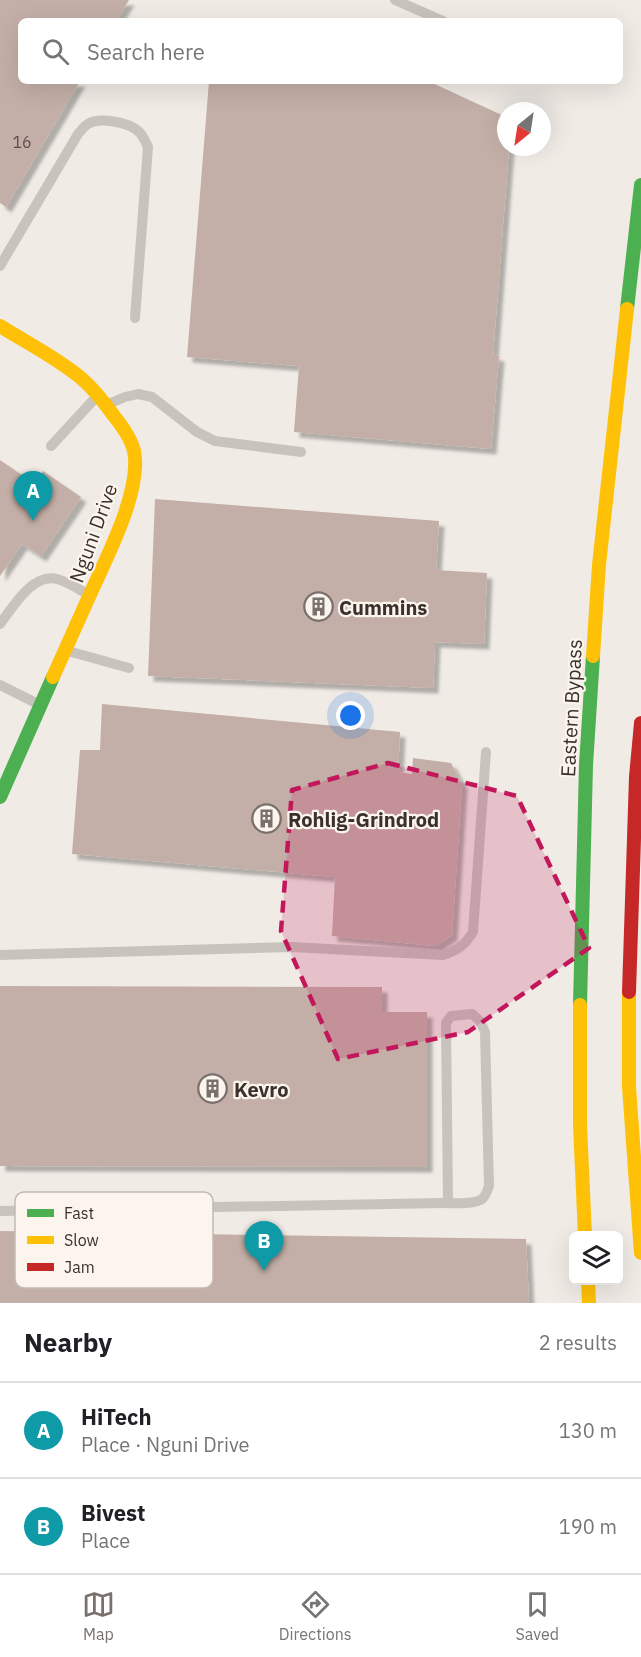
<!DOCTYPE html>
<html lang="en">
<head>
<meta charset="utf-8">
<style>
	body { margin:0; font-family:"IBM Plex Sans",sans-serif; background:#f2f2f2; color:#202124 }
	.controls { position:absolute; right:18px; bottom:18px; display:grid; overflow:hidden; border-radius:9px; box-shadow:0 6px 24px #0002 }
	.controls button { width:54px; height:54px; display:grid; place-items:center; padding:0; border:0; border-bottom:2px solid #e0e0e0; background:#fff; color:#202124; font:30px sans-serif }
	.compass { position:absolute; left:497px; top:102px; width:54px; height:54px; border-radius:50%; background:#fff; box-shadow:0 6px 24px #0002; rotate:210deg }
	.you { position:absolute; left:351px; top:716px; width:21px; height:21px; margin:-15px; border:4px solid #fff; border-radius:50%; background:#1a73e8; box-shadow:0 0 0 9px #1a73e833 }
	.badge { display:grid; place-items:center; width:39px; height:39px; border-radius:50%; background:#7a716c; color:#fff; font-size:20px; font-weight:700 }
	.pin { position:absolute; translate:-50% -50px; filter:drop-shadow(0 2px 3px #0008) }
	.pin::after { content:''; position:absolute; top:32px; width:21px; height:18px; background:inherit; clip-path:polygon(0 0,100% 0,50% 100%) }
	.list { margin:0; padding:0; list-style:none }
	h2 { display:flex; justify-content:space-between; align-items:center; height:78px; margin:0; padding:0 24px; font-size:26px }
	h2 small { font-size:20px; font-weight:400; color:#757577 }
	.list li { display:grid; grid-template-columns:39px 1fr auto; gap:18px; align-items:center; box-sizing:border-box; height:96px; padding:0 24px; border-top:2px solid #e0e0e0 }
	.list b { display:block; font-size:22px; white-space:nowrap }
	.list p { margin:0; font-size:20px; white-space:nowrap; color:#757577 }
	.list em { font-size:20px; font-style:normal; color:#757577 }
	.icon { flex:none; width:33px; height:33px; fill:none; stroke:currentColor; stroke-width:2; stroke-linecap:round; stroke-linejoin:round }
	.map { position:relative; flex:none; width:641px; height:1303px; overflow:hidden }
	.search { position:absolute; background:#fff; box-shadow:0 6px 24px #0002; left:18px; right:18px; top:18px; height:66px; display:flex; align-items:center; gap:15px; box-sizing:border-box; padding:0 21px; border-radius:9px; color:#757577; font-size:22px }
	.sheet { height:270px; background:#fff }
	nav { display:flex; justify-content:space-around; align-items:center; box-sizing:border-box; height:84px; border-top:2px solid #e0e0e0; background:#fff; font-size:16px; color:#757577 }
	nav a { display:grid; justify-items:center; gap:3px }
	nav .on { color:#7a716c }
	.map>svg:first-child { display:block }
	.building { fill:#c3afa7; filter:url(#shadow) }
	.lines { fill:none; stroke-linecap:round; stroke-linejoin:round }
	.lane { stroke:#c9c3be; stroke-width:10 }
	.fast { stroke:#4caf50; stroke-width:14 }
	.slow { stroke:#ffc107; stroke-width:14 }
	.jam { stroke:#c62828; stroke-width:14 }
	.marked { fill:#c2185b; fill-opacity:0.2; stroke:#c2185b; stroke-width:4.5; stroke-dasharray:12 8; stroke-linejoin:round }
	.labels { text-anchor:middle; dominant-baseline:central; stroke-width:4.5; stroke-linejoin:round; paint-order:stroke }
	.number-label { font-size:16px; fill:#5d504a }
	.street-label { font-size:20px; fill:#3b302b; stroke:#fbf5ee }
	.poi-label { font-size:20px; font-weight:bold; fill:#3b302b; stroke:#fbf5ee; text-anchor:start }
	.key { fill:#fbf5ee; stroke:#c1bab4; stroke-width:1.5 }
	.key-label { font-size:16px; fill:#3b302b }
</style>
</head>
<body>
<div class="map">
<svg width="641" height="1303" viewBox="0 0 641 1303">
	<defs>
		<filter id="shadow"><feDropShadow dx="5.5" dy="5.5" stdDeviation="1.5" flood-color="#0004"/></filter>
	</defs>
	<rect width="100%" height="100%" fill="#f0ebe5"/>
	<!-- building -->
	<path class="building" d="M 0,0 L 129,0 L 116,21 L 21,21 L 21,81 L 80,81 L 6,207 L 0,203 Z
		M 209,81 L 428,81 L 506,117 L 506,147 L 509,147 L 493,355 L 499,356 L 491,449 L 294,432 L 299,366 L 187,357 Z
		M 0,460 L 35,484 L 43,471 L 81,497 L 41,556 L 22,544 L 0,576 Z
		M 155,499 L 439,521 L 436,570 L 487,573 L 484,644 L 435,642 L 433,688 L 148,676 Z
		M 102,704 L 400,732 L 398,772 L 412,774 L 413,758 L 451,763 L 462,784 L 452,935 L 436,946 L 332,936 L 335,877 L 72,854 L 80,750 L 100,750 Z
		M 0,986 L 382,987 L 382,1012 L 427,1012 L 427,1167 L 0,1166 Z
		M 0,1231 L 526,1239 L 529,1303 L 0,1303 Z"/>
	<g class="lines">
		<!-- lane -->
		<path class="lane" d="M 395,0 L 443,21
			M 0,266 L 78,134 C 81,131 84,126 88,124 C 99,117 128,122 138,131 C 143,135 145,141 148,147 L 135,318
			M 106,405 L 125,397 L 138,394 L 152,397 L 197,432 L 215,441 L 301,452
			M 51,446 L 98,395
			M 0,624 C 13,607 32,573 57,579 C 68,582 78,589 88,594
			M 68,651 L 129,668
			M 0,685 L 40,705
			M 0,955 L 291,947 L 443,955 C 458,950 465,945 473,932 L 486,752
			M 0,1211 L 442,1203 C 452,1203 474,1205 482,1199 C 486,1196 487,1191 489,1186 L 485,1032 L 480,1021 L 472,1014 L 451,1016 L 446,1023 L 448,1203"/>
		<!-- fast -->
		<path class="fast" d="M 627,309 L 641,185
			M 0,797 L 53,677
			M 580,1005 L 586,765 L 593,656"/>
		<!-- slow -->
		<path class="slow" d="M 0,326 C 27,343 56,357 81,378 C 94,389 104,402 114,416 C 122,426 131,438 134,451 C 142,489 108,555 92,590 C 79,619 66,648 53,677
			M 593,656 L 599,565 L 627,309
			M 629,992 L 629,1087 L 641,1253
			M 580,1005 L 580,1125 L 585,1236
			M 588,1280 L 589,1303"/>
		<!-- jam -->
		<path class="jam" d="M 629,992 L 636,777 L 641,723"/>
	</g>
	<!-- marked area -->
	<path class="marked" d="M 388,763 L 517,796 L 589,948 L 468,1032 L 338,1059 L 281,931 L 292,790 Z"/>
	<!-- icons -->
	<defs>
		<symbol id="building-ring" viewBox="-11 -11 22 22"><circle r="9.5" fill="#fbf5ee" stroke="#7a716c" stroke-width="1.5"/><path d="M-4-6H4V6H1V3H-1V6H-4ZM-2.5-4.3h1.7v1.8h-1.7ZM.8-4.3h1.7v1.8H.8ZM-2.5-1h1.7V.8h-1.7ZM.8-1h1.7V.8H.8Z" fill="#7a716c"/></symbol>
	</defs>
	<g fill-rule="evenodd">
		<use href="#building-ring" x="302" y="590" width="33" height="33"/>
		<use href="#building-ring" x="250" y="802" width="33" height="33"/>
		<use href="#building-ring" x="196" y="1072" width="33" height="33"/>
	</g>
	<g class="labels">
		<!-- number labels -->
		<g class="number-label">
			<text x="22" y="142">16</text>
		</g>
		<!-- street labels -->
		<g class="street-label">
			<text transform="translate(93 533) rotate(-70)">Nguni Drive</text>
			<text transform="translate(571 708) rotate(-87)">Eastern Bypass</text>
		</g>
		<!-- poi labels -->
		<g class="poi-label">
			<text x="339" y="607">Cummins</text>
			<text x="288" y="819">Rohlig-Grindrod</text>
			<text x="234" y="1089">Kevro</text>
		</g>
	</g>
	<!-- legend -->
	<rect x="15" y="1192" width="198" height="96" rx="9" class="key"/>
	<rect x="27" y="1209" width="27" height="8" fill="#4caf50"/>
	<rect x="27" y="1236" width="27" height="8" fill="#ffc107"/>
	<rect x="27" y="1263" width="27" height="8" fill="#c62828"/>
	<g class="key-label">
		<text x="64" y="1219">Fast</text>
		<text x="64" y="1246">Slow</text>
		<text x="64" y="1273">Jam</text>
	</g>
</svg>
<div class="controls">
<button><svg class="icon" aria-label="layers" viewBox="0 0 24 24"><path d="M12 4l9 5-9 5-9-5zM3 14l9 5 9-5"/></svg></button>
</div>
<svg class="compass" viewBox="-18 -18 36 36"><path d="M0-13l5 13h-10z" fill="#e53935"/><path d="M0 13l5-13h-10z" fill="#757577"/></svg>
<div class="you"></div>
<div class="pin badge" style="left:33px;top:521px;background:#0f9aa8">A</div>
<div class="pin badge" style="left:264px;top:1271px;background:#0f9aa8">B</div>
<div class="search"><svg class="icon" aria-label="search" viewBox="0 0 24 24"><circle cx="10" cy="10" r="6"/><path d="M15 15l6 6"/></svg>Search here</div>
</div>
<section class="sheet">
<h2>Nearby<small>2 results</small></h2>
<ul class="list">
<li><span class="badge" style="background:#0f9aa8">A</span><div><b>HiTech</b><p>Place · Nguni Drive</p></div><em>130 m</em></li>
<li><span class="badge" style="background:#0f9aa8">B</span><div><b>Bivest</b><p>Place</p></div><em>190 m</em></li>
</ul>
</section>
<nav>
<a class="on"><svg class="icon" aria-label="map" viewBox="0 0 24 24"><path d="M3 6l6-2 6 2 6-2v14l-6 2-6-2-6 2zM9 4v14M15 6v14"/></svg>Map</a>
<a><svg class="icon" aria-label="directions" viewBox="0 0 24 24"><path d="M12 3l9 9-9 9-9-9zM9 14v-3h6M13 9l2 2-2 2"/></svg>Directions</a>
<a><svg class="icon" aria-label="saved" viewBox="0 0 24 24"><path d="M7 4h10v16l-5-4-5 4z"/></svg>Saved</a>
</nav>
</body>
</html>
